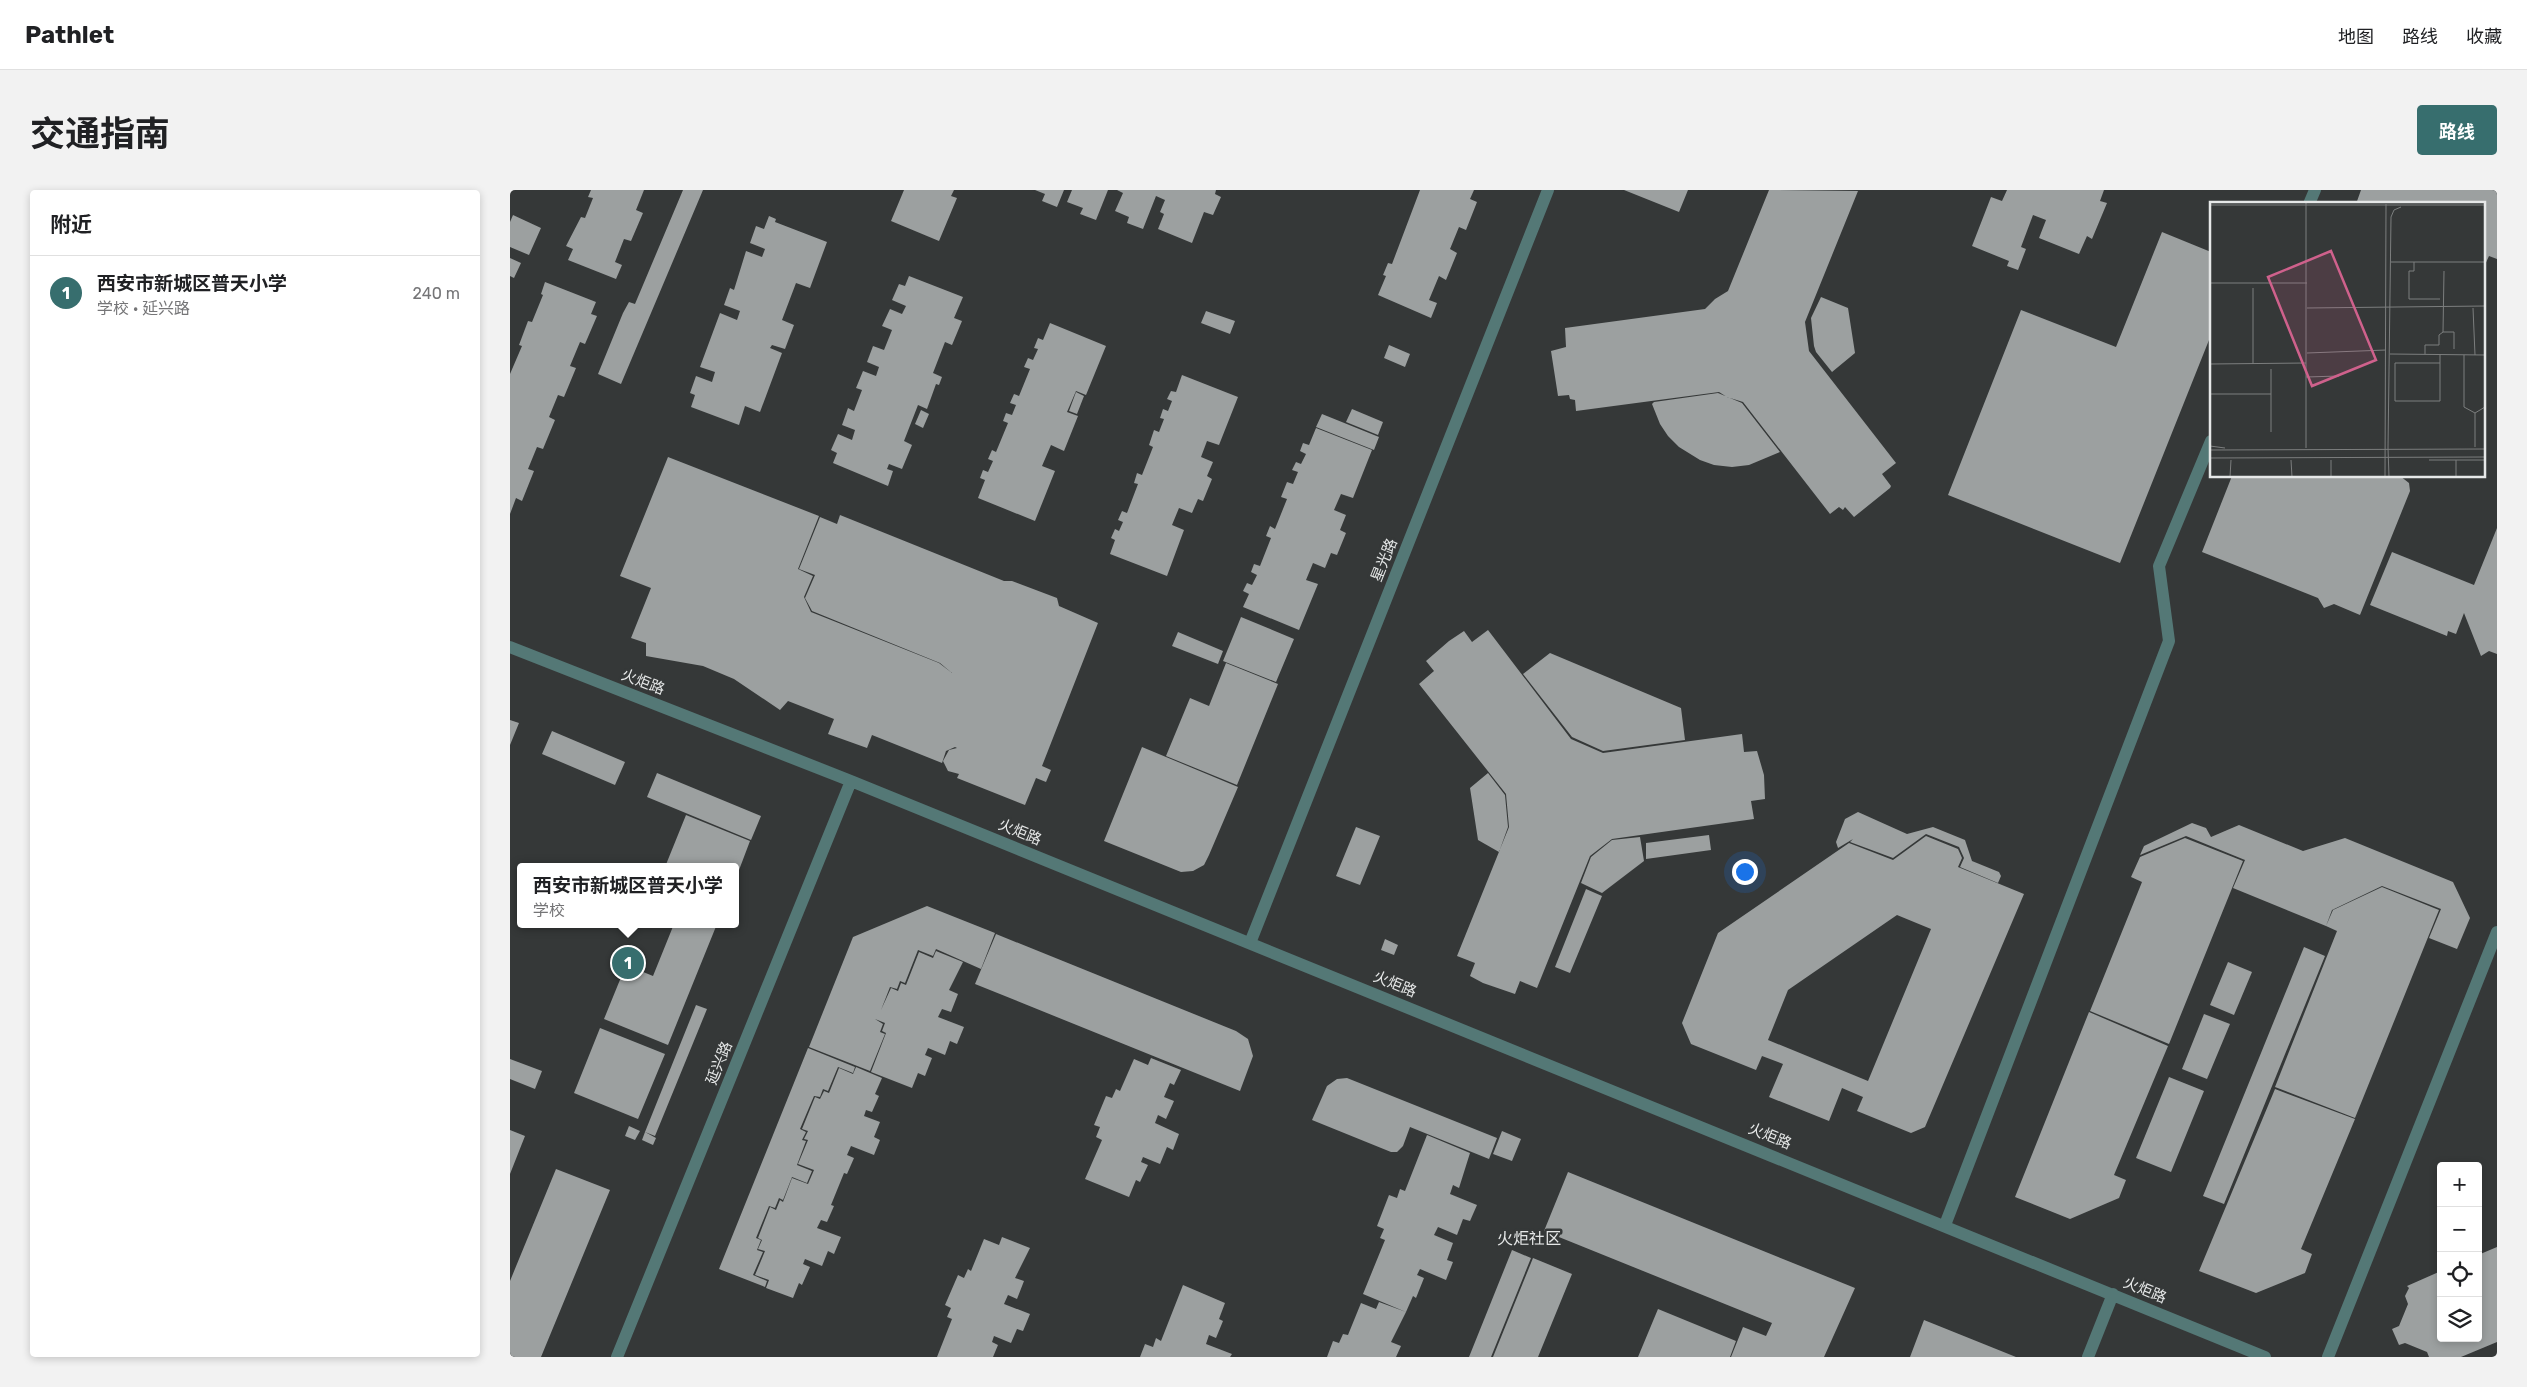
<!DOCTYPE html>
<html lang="zh">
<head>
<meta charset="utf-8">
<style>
	body { margin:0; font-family:Rubik,"Noto Sans SC",sans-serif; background:#f2f2f2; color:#202124 }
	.controls { position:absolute; right:15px; bottom:15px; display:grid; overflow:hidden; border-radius:5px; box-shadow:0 2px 8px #0003 }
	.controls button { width:45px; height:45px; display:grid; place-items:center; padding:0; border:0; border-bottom:1px solid #e0e0e0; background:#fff; color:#202124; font:25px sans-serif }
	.you { position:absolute; left:1234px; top:681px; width:18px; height:18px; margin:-12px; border:4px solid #fff; border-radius:50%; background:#1a73e8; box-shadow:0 0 0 8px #1a73e833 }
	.badge { display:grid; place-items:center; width:32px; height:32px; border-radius:50%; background:#376e6e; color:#fff; font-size:16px; font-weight:700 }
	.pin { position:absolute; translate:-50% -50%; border:2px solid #fff; box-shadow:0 1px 5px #0006 }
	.popup { position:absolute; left:7px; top:673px; width:222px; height:65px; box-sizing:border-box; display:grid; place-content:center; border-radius:5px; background:#fff; filter:drop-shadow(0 1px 4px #0005); font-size:16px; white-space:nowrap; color:#757577 }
	.popup b { font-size:19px; color:#202124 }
	.popup::after { content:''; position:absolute; left:50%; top:100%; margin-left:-10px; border:10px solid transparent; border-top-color:#fff }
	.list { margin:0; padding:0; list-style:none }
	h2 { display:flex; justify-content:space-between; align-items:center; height:65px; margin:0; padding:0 20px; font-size:21px }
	h2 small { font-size:16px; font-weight:400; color:#757577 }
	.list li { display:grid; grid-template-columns:32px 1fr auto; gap:15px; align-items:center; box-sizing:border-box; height:75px; padding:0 20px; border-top:1px solid #e0e0e0 }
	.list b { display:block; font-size:19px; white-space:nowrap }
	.list p { margin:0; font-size:16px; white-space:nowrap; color:#757577 }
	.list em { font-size:16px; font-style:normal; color:#757577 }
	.icon { flex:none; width:28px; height:28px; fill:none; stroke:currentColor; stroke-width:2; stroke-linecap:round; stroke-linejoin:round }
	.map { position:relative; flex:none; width:1987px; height:1167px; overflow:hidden; border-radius:5px }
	header { display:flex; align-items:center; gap:30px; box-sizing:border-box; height:70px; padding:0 25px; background:#fff; border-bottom:1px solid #e0e0e0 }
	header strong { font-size:24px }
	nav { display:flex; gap:28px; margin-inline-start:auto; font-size:18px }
	.intro { display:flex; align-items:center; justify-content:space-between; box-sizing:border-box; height:120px; padding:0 30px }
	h1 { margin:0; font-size:35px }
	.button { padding:12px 22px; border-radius:5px; background:#376e6e; color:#fff; font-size:18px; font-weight:700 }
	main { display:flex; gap:30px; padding:0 30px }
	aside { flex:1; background:#fff; border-radius:5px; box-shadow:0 2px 8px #0003 }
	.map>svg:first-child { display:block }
	.building { fill:#9ca0a0; fill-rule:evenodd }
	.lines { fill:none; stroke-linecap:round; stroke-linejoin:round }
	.minor { stroke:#547876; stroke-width:12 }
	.labels { text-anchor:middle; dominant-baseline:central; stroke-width:5; stroke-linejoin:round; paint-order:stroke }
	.street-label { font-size:15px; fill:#e6e8e8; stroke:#353838 }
	.neighbourhood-label { font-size:16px; fill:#e6e8e8; stroke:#353838 }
	.inset-road { fill:none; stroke:#7c7e7e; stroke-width:1 }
	.view { fill:#cf618c; fill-opacity:0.15; stroke:#cf618c; stroke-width:2.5 }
	.inset-edge { fill:none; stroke:#e6e8e8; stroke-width:2.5 }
</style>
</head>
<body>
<header>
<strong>Pathlet</strong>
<nav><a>地图</a><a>路线</a><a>收藏</a></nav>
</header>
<div class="intro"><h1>交通指南</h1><a class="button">路线</a></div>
<main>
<aside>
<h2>附近<small></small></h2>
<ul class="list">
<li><span class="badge">1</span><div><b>西安市新城区普天小学</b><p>学校 · 延兴路</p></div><em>240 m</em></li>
</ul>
</aside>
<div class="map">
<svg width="1987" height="1167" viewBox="0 0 1987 1167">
	<rect width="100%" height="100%" fill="#353838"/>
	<!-- building -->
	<path class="building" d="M 81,0 L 134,0 L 126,20 L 133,23 L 121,51 L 114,49 L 105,72 L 112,75 L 106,89 L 58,70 L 63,59 L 56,56 L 71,27 L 75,28 L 83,8 L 78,7 Z
		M 173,0 L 193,0 L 111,194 L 88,184 L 113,123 L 119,112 L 125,114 Z
		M 394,0 L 444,0 L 441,6 L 447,8 L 429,51 L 381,31 Z
		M 525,0 L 554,0 L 547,17 L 532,11 L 535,4 Z
		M 562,0 L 598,0 L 586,30 L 570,24 L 573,18 L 557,12 Z
		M 607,0 L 706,0 L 705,4 L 711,7 L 703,25 L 694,22 L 682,53 L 648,39 L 654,24 L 650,22 L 655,10 L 646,6 L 633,39 L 617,33 L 619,27 L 605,21 L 613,3 Z
		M 910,0 L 964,0 L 960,9 L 967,12 L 956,40 L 949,37 L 940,59 L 947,63 L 936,90 L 929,86 L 919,110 L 927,113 L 921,128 L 868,105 L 876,86 L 873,85 L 878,73 L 882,74 Z
		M 1114,0 L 1178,0 L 1169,22 Z
		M 1259,0 L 1348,1 L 1295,132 L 1299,161 L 1386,273 L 1372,284 L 1381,296 L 1380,298 L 1344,327 L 1335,317 L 1333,320 L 1329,317 L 1320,324 L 1233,212 L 1217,207 L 1209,202 L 1066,221 L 1065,210 L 1060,209 L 1059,205 L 1048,206 L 1041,161 L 1056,157 L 1055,138 L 1195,119 L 1205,109 L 1218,101 Z
		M 1497,0 L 1594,0 L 1590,11 L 1597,13 L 1582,49 L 1577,46 L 1569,64 L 1529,48 L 1536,30 L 1523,25 L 1511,57 L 1516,59 L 1508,80 L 1497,76 L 1499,71 L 1462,56 L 1481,7 L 1492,11 Z
		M 1851,0 L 1987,0 L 1987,69 L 1979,66 L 1973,79 L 1973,14 L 1846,14 Z
		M 3,25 L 31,38 L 19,65 L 0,57 L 0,32 Z
		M 259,26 L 266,29 L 265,32 L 317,52 L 300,98 L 286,93 L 272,130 L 284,135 L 275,159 L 262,155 L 260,158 L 272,163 L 250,222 L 235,216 L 229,235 L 181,217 L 185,205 L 180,203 L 186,186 L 202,192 L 205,182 L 190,177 L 210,123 L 227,130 L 230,121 L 214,115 L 220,98 L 224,100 L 236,61 L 252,67 L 255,59 L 240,53 L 246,36 L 254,39 Z
		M 1652,42 L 1701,62 L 1701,145 L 1610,373 L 1438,305 L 1511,120 L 1606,157 Z
		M 0,68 L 11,73 L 4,88 L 0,86 Z
		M 399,86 L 453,107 L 444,128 L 452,131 L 442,155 L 435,152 L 423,183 L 432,187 L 429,195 L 426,194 L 417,219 L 408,215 L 394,251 L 402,255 L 392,279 L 379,274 L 377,279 L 383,281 L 378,296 L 323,273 L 327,263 L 321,260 L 328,244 L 342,250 L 345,240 L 332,235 L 338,218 L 344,221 L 352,200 L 346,198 L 353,181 L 366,186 L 369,177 L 357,172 L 363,156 L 374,160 L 382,140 L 372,136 L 380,119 L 392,124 L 396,116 L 382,110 L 389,94 L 395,96 Z
		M 35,92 L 86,112 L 81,124 L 87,126 L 75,154 L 70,152 L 60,176 L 66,178 L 54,207 L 48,205 L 39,227 L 45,230 L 33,259 L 27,257 L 18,279 L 24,281 L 12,311 L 6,308 L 0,324 L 0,184 L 12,156 L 9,155 L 18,131 L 22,132 L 33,105 L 31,104 Z
		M 1311,107 L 1338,118 L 1345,163 L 1322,182 L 1306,162 L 1304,156 L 1301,128 Z
		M 696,121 L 725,131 L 720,144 L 691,133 Z
		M 540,133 L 596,156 L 576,205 L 566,201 L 557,222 L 568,226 L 554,261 L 541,255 L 532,276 L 545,281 L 525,331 L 468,308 L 475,290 L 470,288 L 473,280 L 478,282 L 483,271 L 478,269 L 482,260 L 486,262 L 498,233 L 493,231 L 496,223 L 502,225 L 506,215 L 500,213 L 504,204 L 509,206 L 520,179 L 514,177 L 518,168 L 523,170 L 528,159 L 524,158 L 528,148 L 533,150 Z
		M 879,155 L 900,164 L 895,177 L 874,168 Z
		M 672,185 L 728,207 L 709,255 L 697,251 L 691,267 L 703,272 L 697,286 L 702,289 L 693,311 L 688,309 L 682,323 L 669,318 L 662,335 L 674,340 L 657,386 L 600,364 L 605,350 L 601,348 L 605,339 L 609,341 L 613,332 L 608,330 L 612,321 L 617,323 L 628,294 L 624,293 L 627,283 L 632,285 L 643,257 L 639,255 L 644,240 L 649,242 L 654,229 L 650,228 L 653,219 L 658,221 L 662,211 L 657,209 L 661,201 L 666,202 Z
		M 566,202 L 574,206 L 567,224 L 559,221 Z
		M 1208,203 L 1232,213 L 1270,262 L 1239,275 L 1222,277 L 1204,275 L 1190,270 L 1169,257 L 1158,246 L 1150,234 L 1142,214 L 1144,212 Z
		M 842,219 L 873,232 L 868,245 L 836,232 Z
		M 411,220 L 419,224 L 413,238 L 405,234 Z
		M 812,224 L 869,247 L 864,260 L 806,237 Z
		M 806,238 L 862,260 L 843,308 L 831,304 L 824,320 L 836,325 L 830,340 L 836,343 L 827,365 L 821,363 L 815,378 L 803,373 L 796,390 L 808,394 L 789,440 L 733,417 L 739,404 L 733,401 L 737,393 L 742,395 L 747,385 L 741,382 L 744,374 L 750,376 L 761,348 L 756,346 L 760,336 L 765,339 L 777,309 L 771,307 L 777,292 L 783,294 L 788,282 L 782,280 L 786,272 L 791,274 L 796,264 L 790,261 L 793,253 L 799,255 Z
		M 158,267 L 309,326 L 288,379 L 303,386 L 294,407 L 301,422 L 429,473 L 442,483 L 430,473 L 302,421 L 295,408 L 305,385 L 289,379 L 310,327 L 327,334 L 330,325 L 494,391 L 502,391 L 547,408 L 549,416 L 588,433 L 532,576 L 541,580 L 536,592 L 526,588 L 515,615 L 447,588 L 449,584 L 438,581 L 433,571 L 439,560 L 447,558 L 445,557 L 436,561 L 432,573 L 362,545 L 357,558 L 318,544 L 324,529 L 278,511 L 270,520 L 224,489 L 193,476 L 136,466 L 136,453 L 121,448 L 141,398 L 110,386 Z
		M 1722,286 L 1890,286 L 1899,293 L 1900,301 L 1850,425 L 1824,414 L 1814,418 L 1808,408 L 1692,362 Z
		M 1987,338 L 1987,464 L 1979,461 L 1971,466 L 1954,423 L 1946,444 L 1938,441 L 1937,446 L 1860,415 L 1882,362 L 1964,395 Z
		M 731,427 L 784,449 L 766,492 L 713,471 Z
		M 978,440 L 1061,549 L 1093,563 L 1232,544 L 1234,562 L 1247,561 L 1254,585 L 1255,609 L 1241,611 L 1244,629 L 1102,649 L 1080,666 L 1027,798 L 1010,791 L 1005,804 L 973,793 L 960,786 L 965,773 L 947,766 L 999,637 L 996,604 L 909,494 L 924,481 L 916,471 L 939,451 L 954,441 L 962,452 Z
		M 668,442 L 713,461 L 708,474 L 662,456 Z
		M 1040,463 L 1171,518 L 1175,550 L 1093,561 L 1062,547 L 1013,484 Z
		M 716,473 L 768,494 L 727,595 L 656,566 L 680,508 L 699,516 Z
		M 0,530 L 9,533 L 0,555 Z
		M 42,541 L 115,572 L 105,595 L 32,564 Z
		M 632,557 L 728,597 L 699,665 L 694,675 L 683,681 L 671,682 L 594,651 Z
		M 147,583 L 251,626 L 241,650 L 137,607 Z
		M 978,583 L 995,605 L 998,637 L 989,662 L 968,650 L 960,598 Z
		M 1348,622 L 1397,644 L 1423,637 L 1455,650 L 1462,671 L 1489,682 L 1491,686 L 1488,693 L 1450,677 L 1454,668 L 1449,657 L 1416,644 L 1383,668 L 1340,652 L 1343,649 L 1328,658 L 1326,652 L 1335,629 Z
		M 176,625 L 240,651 L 226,688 L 226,677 L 155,677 Z
		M 1682,633 L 1696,638 L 1701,647 L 1729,635 L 1793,661 L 1835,648 L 1943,692 L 1960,728 L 1947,759 L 1919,748 L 1931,719 L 1872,696 L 1822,720 L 1816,736 L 1723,698 L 1735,670 L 1676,646 L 1630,665 L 1634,656 Z
		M 846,637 L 870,646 L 850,695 L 826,686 Z
		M 1199,645 L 1201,660 L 1136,669 L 1136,653 Z
		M 1416,646 L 1448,659 L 1452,668 L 1448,677 L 1514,704 L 1415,937 L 1401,943 L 1347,921 L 1353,907 L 1332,898 L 1319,931 L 1259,907 L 1273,874 L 1252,866 L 1246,880 L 1181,854 L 1172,833 L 1208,743 L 1339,653 L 1383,670 ZM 1387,725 L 1421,739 L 1358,891 L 1258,850 L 1278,800 Z
		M 1130,647 L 1134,671 L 1092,703 L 1071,693 L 1081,667 L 1102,650 Z
		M 1675,648 L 1733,671 L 1659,854 L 1580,821 L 1632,692 L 1621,687 L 1630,667 Z
		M 1872,697 L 1929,720 L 1845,928 L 1765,897 L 1827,741 L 1816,736 L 1823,720 Z
		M 1076,699 L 1092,706 L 1060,783 L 1045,777 Z
		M 417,716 L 485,743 L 471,779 L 426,759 L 423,766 L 408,760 L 395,793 L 390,791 L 387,799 L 380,797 L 371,820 L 381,798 L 388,801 L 391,793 L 396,795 L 409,762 L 423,768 L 426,761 L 453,772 L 439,800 L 448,804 L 441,822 L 432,819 L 428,827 L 454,837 L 447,854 L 440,851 L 435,865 L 418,858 L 415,865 L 422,868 L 415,886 L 408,883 L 402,898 L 361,882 L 376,843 L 372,841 L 375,833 L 365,829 L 373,834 L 370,842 L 375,844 L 360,881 L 299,857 L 343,747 Z
		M 164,734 L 207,734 L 158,855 L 94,829 L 116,775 L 143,786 Z
		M 486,744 L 726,841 L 738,849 L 743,866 L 730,901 L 465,794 Z
		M 875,749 L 888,755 L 884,765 L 871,760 Z
		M 1794,757 L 1815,766 L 1714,1014 L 1693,1006 Z
		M 1718,772 L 1742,782 L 1724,825 L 1700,815 Z
		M 186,815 L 197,819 L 145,946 L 135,942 Z
		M 1579,822 L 1658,856 L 1604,985 L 1616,990 L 1609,1008 L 1560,1029 L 1505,1007 Z
		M 1694,824 L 1720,834 L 1697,889 L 1672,879 Z
		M 90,838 L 155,864 L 128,929 L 64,903 Z
		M 298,858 L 345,877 L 343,883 L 328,877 L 318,901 L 313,899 L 310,907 L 304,906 L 290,939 L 296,942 L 292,950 L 296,951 L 287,975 L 302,981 L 297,993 L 282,987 L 273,1010 L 269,1008 L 265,1018 L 259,1016 L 246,1048 L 251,1050 L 247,1060 L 253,1062 L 243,1085 L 257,1091 L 255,1097 L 209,1079 Z
		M 641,868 L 671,880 L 664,895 L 660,893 L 654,907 L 664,911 L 656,929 L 648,925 L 645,933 L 669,944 L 663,960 L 657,957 L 650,974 L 633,967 L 631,972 L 638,975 L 630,992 L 626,990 L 619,1007 L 575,989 L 592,950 L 586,947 L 590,937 L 584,935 L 596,906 L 602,908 L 606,899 L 610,901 L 624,869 L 638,875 Z
		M 0,869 L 32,881 L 25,899 L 0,889 Z
		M 346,877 L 372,888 L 365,904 L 369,906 L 362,922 L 356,920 L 354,926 L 370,932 L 364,947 L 370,950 L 364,965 L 341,956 L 337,965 L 344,968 L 337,984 L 334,983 L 321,1015 L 324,1016 L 317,1032 L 311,1030 L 307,1038 L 331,1047 L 324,1064 L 318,1061 L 312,1076 L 295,1069 L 293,1074 L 300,1077 L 292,1095 L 289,1093 L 283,1108 L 256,1098 L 259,1090 L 245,1085 L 255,1061 L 248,1059 L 252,1050 L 248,1048 L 260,1017 L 266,1020 L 270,1010 L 273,1012 L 282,988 L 298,994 L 304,980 L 288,974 L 298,950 L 294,949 L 298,941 L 292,939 L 305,907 L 310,909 L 314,901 L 319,903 L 329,878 L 343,884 Z
		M 1659,887 L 1694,901 L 1661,982 L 1626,968 Z
		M 837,888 L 987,948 L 979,969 L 900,937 L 893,956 L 887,962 L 881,962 L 802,930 L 817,896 L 827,889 Z
		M 1765,899 L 1845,929 L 1791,1059 L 1802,1064 L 1795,1083 L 1746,1103 L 1689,1081 Z
		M 119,936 L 130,941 L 125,950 L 115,946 Z
		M 0,940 L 15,946 L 0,984 Z
		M 992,941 L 1011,949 L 1002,971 L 983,964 Z
		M 135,942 L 146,948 L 143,955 L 132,950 Z
		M 917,945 L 960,963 L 949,998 L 943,995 L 940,1004 L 967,1015 L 960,1031 L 953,1029 L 947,1045 L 928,1037 L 924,1045 L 943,1053 L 937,1070 L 943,1072 L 936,1090 L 910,1079 L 907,1085 L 914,1088 L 906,1108 L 903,1106 L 896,1122 L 853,1104 L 875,1050 L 870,1048 L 874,1039 L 867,1036 L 879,1005 L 887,1008 L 890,999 L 895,1001 Z
		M 46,979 L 100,1000 L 31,1167 L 0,1167 L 0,1091 Z
		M 1058,982 L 1345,1098 L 1314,1167 L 1221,1167 L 1233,1137 L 1256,1146 L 1262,1133 L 1034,1041 Z
		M 492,1047 L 520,1058 L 505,1088 L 514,1091 L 507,1109 L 498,1105 L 494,1114 L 520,1124 L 513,1141 L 507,1139 L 501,1153 L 484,1146 L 482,1152 L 488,1155 L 483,1167 L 427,1167 L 442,1129 L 437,1127 L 441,1118 L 435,1115 L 448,1085 L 454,1088 L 458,1079 L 461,1081 L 474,1049 L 489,1055 Z
		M 1987,1057 L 1987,1152 L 1951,1167 L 1919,1167 L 1917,1162 L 1895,1153 L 1889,1155 L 1882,1139 L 1889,1136 L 1898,1114 L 1895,1106 L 1899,1098 L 1897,1096 L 1931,1081 L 1931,1148 L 1968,1148 L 1968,1065 Z
		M 1002,1060 L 1021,1068 L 981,1167 L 959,1167 Z
		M 1023,1068 L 1062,1084 L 1028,1167 L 983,1167 Z
		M 673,1095 L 715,1113 L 709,1129 L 713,1131 L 706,1148 L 699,1145 L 696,1154 L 722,1164 L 720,1167 L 630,1167 L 635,1154 L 643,1157 L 646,1148 L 651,1151 Z
		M 869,1112 L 896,1122 L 881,1152 L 891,1156 L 886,1167 L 817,1167 L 823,1151 L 829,1153 L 833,1144 L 838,1145 L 851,1113 L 866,1119 Z
		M 1148,1119 L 1226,1151 L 1220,1167 L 1128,1167 Z
		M 1414,1130 L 1506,1167 L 1400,1167 Z"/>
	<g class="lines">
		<!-- minor -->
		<path class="minor" d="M 1799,14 L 1805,0
			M 0,457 L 341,591 L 1755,1167
			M 740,753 L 1038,0
			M 1435,1035 L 1659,451 L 1649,376 L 1701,251
			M 107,1167 L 341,591
			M 1578,1167 L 1603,1104
			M 1818,1167 L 1987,742"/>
	</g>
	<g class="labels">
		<!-- street labels -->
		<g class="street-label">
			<text transform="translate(874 370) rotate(-68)">星光路</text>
			<text transform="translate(133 492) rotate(21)">火炬路</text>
			<text transform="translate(510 642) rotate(22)">火炬路</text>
			<text transform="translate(885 794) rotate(22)">火炬路</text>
			<text transform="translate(209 873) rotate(-68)">延兴路</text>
			<text transform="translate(1260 946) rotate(22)">火炬路</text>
			<text transform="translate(1635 1100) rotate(22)">火炬路</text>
		</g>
		<!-- neighbourhood labels -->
		<g class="neighbourhood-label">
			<text x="1019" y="1048">火炬社区</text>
		</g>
	</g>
	<!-- overview -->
	<g transform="translate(1700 12)">
		<rect width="275" height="275" fill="#353838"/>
		<path class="inset-road" d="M 0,3 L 275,3M 181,60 L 275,60M 204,60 L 204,69 L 199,69 L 199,97 L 230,97M 0,81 L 97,81M 43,86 L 43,162M 97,106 L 275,104M 263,106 L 265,153M 233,130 L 244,130 L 244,147M 97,151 L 176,148M 180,152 L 275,153M 215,152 L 215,143 L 229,143 L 229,133 L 233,130 L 234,69M 230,152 L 230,199 L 185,199 L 185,161 L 230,161M 254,153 L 254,205 L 265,211 L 275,205M 0,162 L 96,161M 61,167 L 61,230M 0,172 L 0,222M 96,175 L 129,174M 1,192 L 61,192M 0,244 L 15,246M 265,245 L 265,211M 96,246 L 96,0M 178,246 L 181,15 L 184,8 L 191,5M 178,246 L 179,275M 0,248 L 275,247M 0,256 L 275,255M 81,258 L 82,275M 219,258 L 275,258M 20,275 L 21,258M 121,275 L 121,258M 175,275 L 176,2M 246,275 L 246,258"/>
		<path class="view" d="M 121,49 L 166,158 L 102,184 L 58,75 Z"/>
		<rect width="275" height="275" class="inset-edge"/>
	</g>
</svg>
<div class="controls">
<button>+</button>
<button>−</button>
<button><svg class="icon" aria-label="locate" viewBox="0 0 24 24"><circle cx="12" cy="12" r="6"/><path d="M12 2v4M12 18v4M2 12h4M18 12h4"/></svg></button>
<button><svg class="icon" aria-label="layers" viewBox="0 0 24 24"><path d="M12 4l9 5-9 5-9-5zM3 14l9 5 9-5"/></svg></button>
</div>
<div class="you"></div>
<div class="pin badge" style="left:118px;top:773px">1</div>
<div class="popup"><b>西安市新城区普天小学</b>学校</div>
</div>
</main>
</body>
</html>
